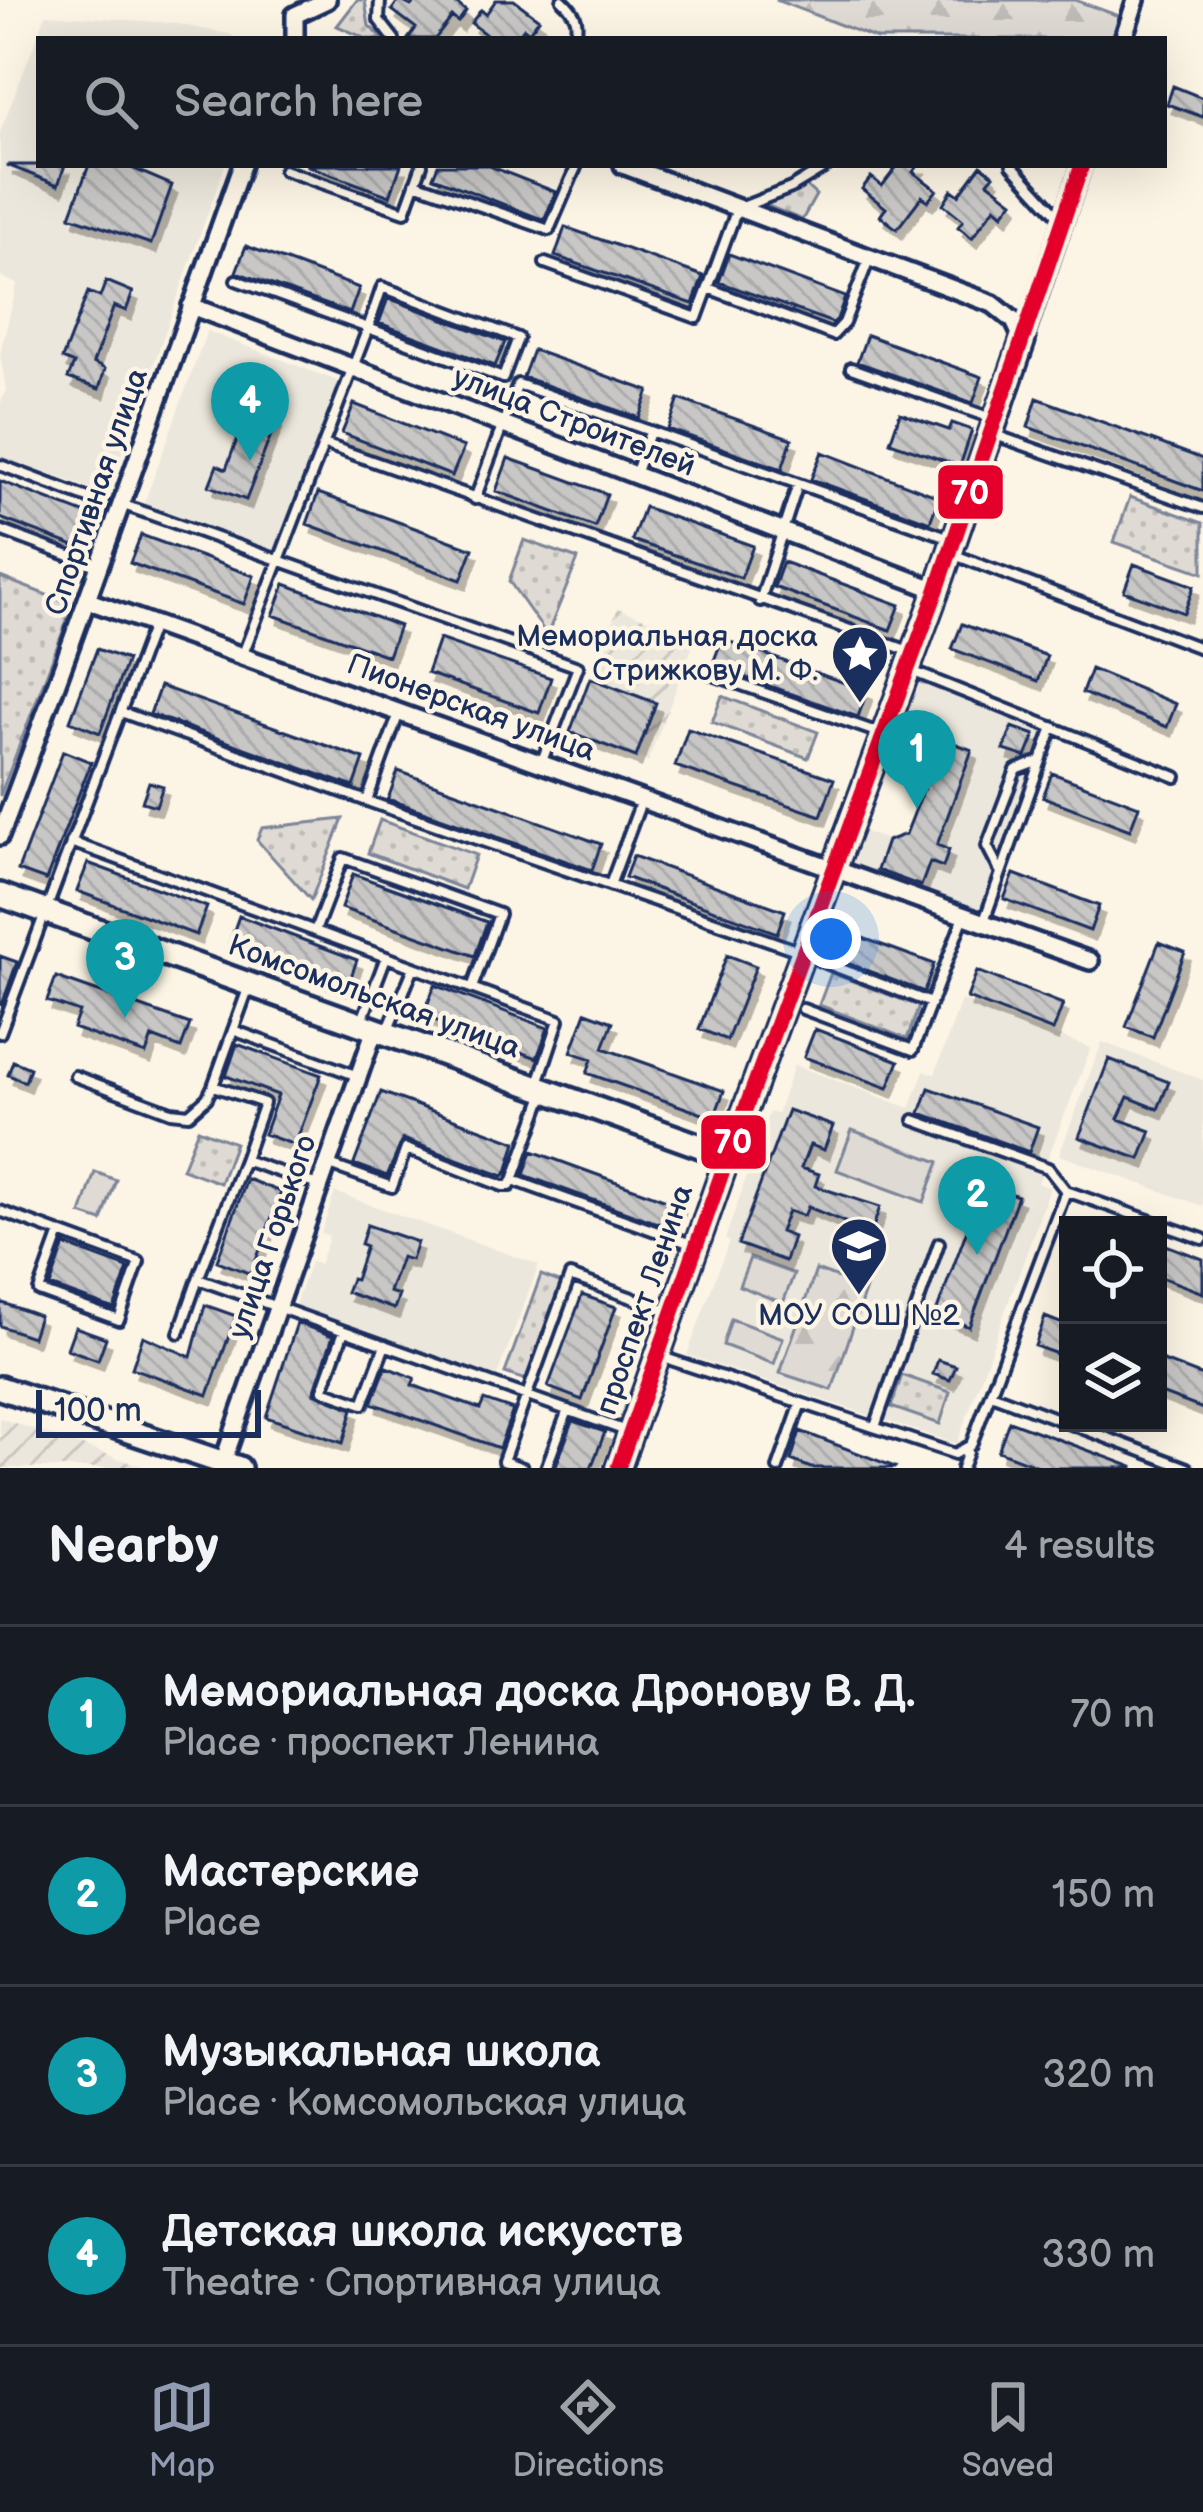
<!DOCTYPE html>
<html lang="en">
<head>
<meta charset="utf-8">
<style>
	body { margin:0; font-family:"Balsamiq Sans",sans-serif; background:#20242c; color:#f1f3f6 }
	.controls { position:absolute; right:36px; bottom:36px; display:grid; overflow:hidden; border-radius:0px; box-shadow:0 12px 48px #0002 }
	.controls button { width:108px; height:108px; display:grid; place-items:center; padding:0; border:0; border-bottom:3px solid #363941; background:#171b24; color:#f1f3f6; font:60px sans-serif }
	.scale { position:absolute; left:36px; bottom:30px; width:225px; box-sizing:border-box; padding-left:12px; border:6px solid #1b2f5e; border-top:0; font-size:33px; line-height:42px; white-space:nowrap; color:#1b2f5e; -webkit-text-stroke:9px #fcf5e5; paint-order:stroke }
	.you { position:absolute; left:831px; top:939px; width:42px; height:42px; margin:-30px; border:9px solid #fff; border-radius:50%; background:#1a73e8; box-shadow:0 0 0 18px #1a73e833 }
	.badge { display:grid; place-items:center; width:78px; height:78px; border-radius:50%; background:#919bb2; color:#fff; font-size:39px; font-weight:700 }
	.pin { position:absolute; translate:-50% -99px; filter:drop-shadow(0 3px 6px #0008) }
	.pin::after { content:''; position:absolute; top:63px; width:42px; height:36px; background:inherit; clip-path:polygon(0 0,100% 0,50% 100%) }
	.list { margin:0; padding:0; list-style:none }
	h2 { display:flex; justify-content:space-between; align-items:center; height:156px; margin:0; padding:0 48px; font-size:51px }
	h2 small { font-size:39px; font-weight:400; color:#9ea1a6 }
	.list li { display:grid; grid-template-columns:78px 1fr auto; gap:36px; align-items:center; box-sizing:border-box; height:180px; padding:0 48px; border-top:3px solid #363941 }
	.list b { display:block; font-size:45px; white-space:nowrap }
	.list p { margin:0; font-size:39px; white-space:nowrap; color:#9ea1a6 }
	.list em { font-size:39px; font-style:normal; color:#9ea1a6 }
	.icon { flex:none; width:66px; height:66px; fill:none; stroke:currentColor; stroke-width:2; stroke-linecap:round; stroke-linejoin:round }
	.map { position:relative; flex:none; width:1203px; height:1468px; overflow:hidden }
	.search { position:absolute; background:#171b24; box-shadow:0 12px 48px #0002; left:36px; right:36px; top:36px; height:132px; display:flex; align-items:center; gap:30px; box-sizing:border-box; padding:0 42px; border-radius:0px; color:#9ea1a6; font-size:45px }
	.sheet { height:876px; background:#171b24 }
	nav { display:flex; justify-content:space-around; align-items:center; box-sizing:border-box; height:168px; border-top:3px solid #363941; background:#171b24; font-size:33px; color:#9ea1a6 }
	nav a { display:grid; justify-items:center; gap:6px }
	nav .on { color:#919bb2 }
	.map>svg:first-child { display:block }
	.built { fill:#ece7dc }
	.industrial { fill:url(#industrial-furrows) }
	.forest { fill:url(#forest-firs); stroke:#7d8599; stroke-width:3 }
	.park { fill:url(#park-dots); stroke:#7d8599; stroke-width:3 }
	.pitch { fill:#dfdbd4; stroke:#7d8599; stroke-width:3 }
	.building { fill:url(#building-back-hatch); stroke:#1b2f5e; stroke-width:3; filter:url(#shadow) }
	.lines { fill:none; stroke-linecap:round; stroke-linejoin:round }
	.lane-casing { stroke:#1b2f5e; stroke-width:16 }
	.street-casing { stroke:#1b2f5e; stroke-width:24 }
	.secondary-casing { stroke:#1b2f5e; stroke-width:30 }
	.lane { stroke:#fcf5e5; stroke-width:8 }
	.street { stroke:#fcf5e5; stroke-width:15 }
	.secondary { stroke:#fcf5e5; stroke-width:21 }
	.bus-1-casing { stroke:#fcf5e5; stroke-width:24 }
	.bus-1 { stroke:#e4002b; stroke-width:15 }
	.labels { text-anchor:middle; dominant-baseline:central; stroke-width:9; stroke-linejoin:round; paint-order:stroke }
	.street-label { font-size:30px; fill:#1b2f5e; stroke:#fcf5e5 }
	.poi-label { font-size:30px; fill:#1b2f5e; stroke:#fcf5e5; text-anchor:end }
	.line-badge { stroke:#fcf5e5; stroke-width:4.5 }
	.badge-label { font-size:33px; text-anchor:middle; font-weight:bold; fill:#fff }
</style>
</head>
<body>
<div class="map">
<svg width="1203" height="1468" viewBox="0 0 1203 1468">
	<defs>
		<pattern id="industrial-furrows" width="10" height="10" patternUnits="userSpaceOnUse" patternTransform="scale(3)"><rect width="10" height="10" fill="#ece7dc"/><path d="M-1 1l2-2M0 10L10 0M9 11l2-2" fill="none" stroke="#cac6bf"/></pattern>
		<pattern id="forest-firs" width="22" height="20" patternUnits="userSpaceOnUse" patternTransform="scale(3)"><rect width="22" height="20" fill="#dfdbd4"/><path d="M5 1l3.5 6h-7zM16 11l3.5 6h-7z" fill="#bfbcb8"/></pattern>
		<pattern id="park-dots" width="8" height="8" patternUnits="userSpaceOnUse" patternTransform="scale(3)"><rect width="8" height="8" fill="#dfdbd4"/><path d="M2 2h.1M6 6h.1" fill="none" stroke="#bfbcb8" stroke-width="1.8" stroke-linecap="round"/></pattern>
		<pattern id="building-back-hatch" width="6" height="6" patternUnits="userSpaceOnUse" patternTransform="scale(3)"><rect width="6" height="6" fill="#c8c7c6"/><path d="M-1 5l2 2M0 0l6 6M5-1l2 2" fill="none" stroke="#ababac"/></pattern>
		<filter id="shadow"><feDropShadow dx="5" dy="9" stdDeviation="0" flood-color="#0004"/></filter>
	</defs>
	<rect width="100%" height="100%" fill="#fcf5e5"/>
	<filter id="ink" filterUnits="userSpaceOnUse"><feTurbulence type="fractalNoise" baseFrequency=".00833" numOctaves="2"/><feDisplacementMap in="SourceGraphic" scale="24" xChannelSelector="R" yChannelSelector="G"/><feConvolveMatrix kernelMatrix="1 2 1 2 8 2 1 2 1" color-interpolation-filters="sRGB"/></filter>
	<g filter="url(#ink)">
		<!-- built -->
		<path class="built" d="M 46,14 L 172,23 L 229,34 L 238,39 L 39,39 L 39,165 L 225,165 L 107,494 L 0,457 L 0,404 L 6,390 L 0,354 L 17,284 L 0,276 L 0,132 Z
			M 207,331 L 340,382 L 275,554 L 143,506 Z
			M 912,676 L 1058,733 L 991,920 L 842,863 L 855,828 L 887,840 L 906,834 L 943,740 L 895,722 Z
			M 961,1000 L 1091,1048 L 1038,1183 L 1050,1188 L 957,1444 L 687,1355 L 729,1241 L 725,1239 L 769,1112 L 777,1114 L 794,1065 L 910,1108 L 924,1071 L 935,1074 Z
			M 1102,1042 L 1203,1080 L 1203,1206 L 1059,1155 Z
			M 335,1192 L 539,1265 L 497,1376 L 295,1305 L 310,1262 L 319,1264 L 325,1249 L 329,1236 L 321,1233 Z"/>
		<!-- industrial -->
		<path class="industrial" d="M 618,608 L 696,638 L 648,761 L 636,757 L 656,703 L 590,678 Z
			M 0,1418 L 147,1468 L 0,1468 Z"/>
		<!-- forest -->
		<path class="forest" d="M 776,0 L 1075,0 L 1119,16 L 1112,39 L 877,39 Z
			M 816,1270 L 866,1288 L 832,1390 L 780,1373 Z"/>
		<!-- park -->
		<path class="park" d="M 357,0 L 365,0 L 369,26 L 384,39 L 367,39 L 337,26 Z
			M 806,186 L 816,195 L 802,220 L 763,204 Z
			M 1130,497 L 1203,523 L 1203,573 L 1114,542 Z
			M 524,540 L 578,559 L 547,635 L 509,581 Z
			M 0,577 L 73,605 L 0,796 Z
			M 722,696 L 818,732 L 808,758 L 712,722 Z
			M 343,819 L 311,900 L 257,840 L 262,828 Z
			M 380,820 L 476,855 L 464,889 L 368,853 Z
			M 831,973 L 919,1006 L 907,1039 L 819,1005 Z
			M 198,1129 L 235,1143 L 220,1183 L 182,1169 Z
			M 541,1275 L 562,1283 L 526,1380 L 505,1373 Z
			M 902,1375 L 950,1392 L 940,1424 L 891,1407 Z"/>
		<!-- pitch -->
		<path class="pitch" d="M 852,1130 L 939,1162 L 924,1202 L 837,1170 Z
			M 95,1172 L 116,1180 L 102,1221 L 81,1214 Z
			M 750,1258 L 794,1274 L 783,1303 L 739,1286 Z
			M 731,1319 L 783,1338 L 774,1364 L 723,1345 Z"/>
		<!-- building -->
		<path class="building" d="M 399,0 L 411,6 L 416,0 L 452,0 L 466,11 L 458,22 L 452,17 L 435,39 L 408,39 L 416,28 L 392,10 Z
			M 496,0 L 514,0 L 539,19 L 529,32 L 524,28 L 516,39 L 491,39 L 471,23 L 481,10 L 486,14 Z
			M 1173,86 L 1203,98 L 1203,117 L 1167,104 Z
			M 7,165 L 65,165 L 58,185 Z
			M 89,165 L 125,165 L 172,185 L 151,244 L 70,216 Z
			M 306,165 L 401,165 L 390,196 Z
			M 438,165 L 487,165 L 556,192 L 544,220 L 433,177 Z
			M 898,165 L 919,165 L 913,172 L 937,190 L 928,201 L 922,196 L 897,229 L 880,216 L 886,208 L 862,189 L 871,177 L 882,186 Z
			M 981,165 L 994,175 L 988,182 L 1013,201 L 1003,214 L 995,207 L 972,238 L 958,227 L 963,220 L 943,204 L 952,190 L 959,195 Z
			M 565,227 L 703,276 L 693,304 L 555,256 Z
			M 246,246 L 359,288 L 350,313 L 236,272 Z
			M 729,254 L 845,297 L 837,319 L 833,323 L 719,282 Z
			M 106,281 L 133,292 L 126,311 L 114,306 L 93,363 L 105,369 L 99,389 L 68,378 L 74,364 L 62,359 L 88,292 L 100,297 Z
			M 388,298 L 505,342 L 495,366 L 379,323 Z
			M 867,335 L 982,377 L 973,403 L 857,362 Z
			M 533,350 L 649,391 L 639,418 L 523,377 Z
			M 1037,398 L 1203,459 L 1203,491 L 1028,427 Z
			M 679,399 L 792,439 L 782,469 L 668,429 Z
			M 236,404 L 277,419 L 246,500 L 209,486 L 217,465 L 226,469 L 242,426 L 230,422 Z
			M 354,404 L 464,447 L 452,476 L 342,433 Z
			M 900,413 L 949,430 L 952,423 L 972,430 L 960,466 L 890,442 Z
			M 822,452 L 939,497 L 930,522 L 811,479 Z
			M 508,458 L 607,494 L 595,527 L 496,491 Z
			M 0,481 L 89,515 L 77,547 L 0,518 Z
			M 318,493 L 473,549 L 461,580 L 307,524 Z
			M 644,507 L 753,546 L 741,578 L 632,540 Z
			M 141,535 L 254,576 L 244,604 L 130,563 Z
			M 783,562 L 900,605 L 890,630 L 774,587 Z
			M 1134,564 L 1194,586 L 1184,613 L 1124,591 Z
			M 285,584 L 399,626 L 388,656 L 273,615 Z
			M 962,624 L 1047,656 L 1038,681 L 952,649 Z
			M 439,639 L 551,678 L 539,713 L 427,673 Z
			M 722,639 L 867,691 L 858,717 L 712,666 Z
			M 97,649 L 127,660 L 100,733 L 70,721 Z
			M 1091,669 L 1176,704 L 1167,727 L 1082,693 Z
			M 590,678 L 656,703 L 636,757 L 570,732 Z
			M 160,686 L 364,759 L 354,787 L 150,714 Z
			M 1012,727 L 1035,735 L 1026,757 L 1004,750 Z
			M 688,729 L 834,779 L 821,816 L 675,766 Z
			M 943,739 L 972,750 L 937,845 L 949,850 L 943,867 L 930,862 L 921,886 L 877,870 L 887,841 L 906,834 Z
			M 63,751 L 91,762 L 46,880 L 18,870 Z
			M 398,771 L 601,844 L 592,870 L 388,799 Z
			M 1052,773 L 1139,806 L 1130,830 L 1043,797 Z
			M 149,782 L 163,786 L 156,806 L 142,802 Z
			M 633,856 L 785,911 L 777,933 L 625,877 Z
			M 88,863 L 207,907 L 196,935 L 77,891 Z
			M 353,874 L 487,922 L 475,956 L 341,908 Z
			M 1014,874 L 1099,906 L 1090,931 L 1004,899 Z
			M 239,916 L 357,960 L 347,988 L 229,944 Z
			M 852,934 L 934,964 L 924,992 L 842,961 Z
			M 1159,942 L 1185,952 L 1153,1037 L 1126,1027 Z
			M 727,955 L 756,966 L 727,1040 L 699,1029 Z
			M 0,956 L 17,962 L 2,1005 L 0,1004 Z
			M 977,971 L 1063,1004 L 1053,1031 L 967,998 Z
			M 56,977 L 190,1024 L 181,1048 L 152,1037 L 146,1054 L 73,1028 L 79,1012 L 47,1001 Z
			M 435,985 L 548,1028 L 537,1058 L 423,1016 Z
			M 586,1012 L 613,1022 L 603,1048 L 724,1091 L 714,1118 L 587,1073 L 592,1059 L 571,1052 Z
			M 815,1029 L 899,1061 L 888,1088 L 804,1057 Z
			M 237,1044 L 321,1075 L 295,1145 L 264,1134 L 278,1095 L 226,1076 Z
			M 1109,1059 L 1169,1082 L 1158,1109 L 1128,1097 L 1118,1119 L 1151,1131 L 1140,1159 L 1079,1137 Z
			M 13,1061 L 30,1068 L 25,1082 L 8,1075 Z
			M 929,1088 L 1038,1127 L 1029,1152 L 920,1113 Z
			M 381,1092 L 516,1142 L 507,1172 L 503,1176 L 403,1139 L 387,1176 L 354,1164 Z
			M 788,1110 L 833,1126 L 824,1150 L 810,1145 L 801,1168 L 819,1174 L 815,1186 L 880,1207 L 871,1233 L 808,1207 L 804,1216 L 788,1211 L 780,1232 L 793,1237 L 785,1261 L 738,1244 Z
			M 532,1151 L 680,1205 L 671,1228 L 524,1175 Z
			M 247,1179 L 281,1192 L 251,1274 L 217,1261 Z
			M 984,1184 L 1018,1196 L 969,1327 L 936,1313 Z
			M 367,1225 L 417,1242 L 411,1260 L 401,1257 L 389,1292 L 399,1295 L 394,1309 L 346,1292 L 351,1279 L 355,1280 L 366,1246 L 361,1244 Z
			M 1158,1242 L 1203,1259 L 1203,1293 L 1158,1276 Z
			M 65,1245 L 128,1268 L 114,1309 L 50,1286 Z
			M 582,1295 L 616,1307 L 582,1400 L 548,1387 Z
			M 0,1302 L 39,1316 L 32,1337 L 0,1326 Z
			M 205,1305 L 236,1316 L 208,1395 L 132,1368 L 143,1336 L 191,1357 Z
			M 1045,1317 L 1068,1326 L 1068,1358 L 1035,1346 Z
			M 297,1323 L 333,1336 L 314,1393 L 353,1409 L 343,1443 L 266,1417 Z
			M 75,1327 L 106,1338 L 98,1360 L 67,1349 Z
			M 1158,1359 L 1203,1376 L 1203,1409 L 1158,1392 Z
			M 938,1360 L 956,1366 L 950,1380 L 933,1374 Z
			M 386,1367 L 415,1378 L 412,1385 L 480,1409 L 484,1400 L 513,1410 L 499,1448 L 372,1403 Z
			M 573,1421 L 605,1432 L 591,1468 L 555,1468 Z
			M 1009,1421 L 1133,1467 L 1133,1468 L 1043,1468 L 998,1451 Z
			M 800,1431 L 895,1467 L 894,1468 L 811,1468 L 791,1460 Z"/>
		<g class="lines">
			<defs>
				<path id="lane" d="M 380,0 L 379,20 L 394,39
					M 562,0 C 575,12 581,22 573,39
					M 1012,165 L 1063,221
					M 284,170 L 405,212 L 422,165
					M 415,183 L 549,230 L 577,165
					M 545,263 L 697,318 L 737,209 L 791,188 L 829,165
					M 236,280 L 368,328 L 382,287 L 518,338 L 503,378 L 368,328 L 243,654
					M 708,288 L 833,335 L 844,323 L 869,259
					M 851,368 L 994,419
					M 995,435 L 1203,508
					M 324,444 L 912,652
					M 0,465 L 104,504 L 82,561
					M 635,475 L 650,432
					M 475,499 L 518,384 L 953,539
					M 121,504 L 578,667 L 542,761
					M 0,530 L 99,567
					M 952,554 L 1203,649
					M 760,601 L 798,484
					M 909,670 L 1176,777
					M 710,674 L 882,734
					M 121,712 L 367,801
					M 399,713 L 367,801 L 802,952
					M 71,842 L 559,1020 L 537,1086
					M 1000,871 L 987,846 L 1016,770 L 1040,761
					M 610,885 L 642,799
					M 984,921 L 1053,727
					M 315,931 L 343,858 L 499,914 L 472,988
					M 820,961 L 931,1003
					M 803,1009 L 913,1050 L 964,916
					M 361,1023 L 386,957
					M 233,1030 L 358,1076
					M 387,1032 L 414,967
					M 0,1033 L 153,625
					M 75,1076 L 171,1112 L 189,1114 L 207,1098 L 213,1086 L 249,986
					M 213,1086 L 264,1103 L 244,1160 L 318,1185
					M 545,1092 L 513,1180 L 694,1245
					M 914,1120 L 1048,1168 L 1066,1191 L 1203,1239
					M 327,1164 L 392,1187 L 406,1149 L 503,1186 L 510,1186 L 513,1180
					M 0,1211 L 139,1262 L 119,1320 L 39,1291 L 60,1233
					M 198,1279 L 244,1160
					M 344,1331 L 323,1390 L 363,1404 L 385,1345
					M 179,1333 L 198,1279 L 629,1432
					M 662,1357 L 955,1454 L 971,1445 L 1066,1191
					M 991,1394 L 1187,1468
					M 875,1427 L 939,1243
					M 523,1468 L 503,1461 L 570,1276 L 672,1312
					M 546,1468 L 568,1410
					M 778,1468 L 801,1403
					M 962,1468 L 968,1452"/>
				<path id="street" d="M 295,39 L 295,15 L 327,0
					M 1123,39 L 1136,0
					M 623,165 L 993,304 L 1014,321 L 1023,340
					M 191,306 L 937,590
					M 1023,340 L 1082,165
					M 89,601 L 1090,961
					M 0,836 C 84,613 162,389 242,165
					M 221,1468 L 375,1029"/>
				<path id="secondary" d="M 0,895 L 728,1156
					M 0,1388 L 239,1468
					M 618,1468 L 728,1156 L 937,590 L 1023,340"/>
			</defs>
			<!-- lane casing -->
			<use href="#lane" class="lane-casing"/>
			<!-- street casing -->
			<use href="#street" class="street-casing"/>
			<!-- secondary casing -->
			<use href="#secondary" class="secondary-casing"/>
			<!-- lane -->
			<use href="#lane" class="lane"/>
			<!-- street -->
			<use href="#street" class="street"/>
			<!-- secondary -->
			<use href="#secondary" class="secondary"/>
			<defs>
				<path id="bus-1" d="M 618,1468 L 728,1156 L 937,590 L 1082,165"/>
			</defs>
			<!-- bus-1 casing -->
			<use href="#bus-1" class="bus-1-casing"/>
			<!-- bus-1 -->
			<use href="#bus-1" class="bus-1"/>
		</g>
	</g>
	<!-- icons -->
	<defs>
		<symbol id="sight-pin" viewBox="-11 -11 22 30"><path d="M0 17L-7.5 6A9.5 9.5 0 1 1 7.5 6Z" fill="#1b2f5e" stroke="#fcf5e5"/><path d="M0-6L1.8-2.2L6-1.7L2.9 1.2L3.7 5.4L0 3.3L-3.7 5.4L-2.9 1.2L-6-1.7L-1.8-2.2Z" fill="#fff"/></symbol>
		<symbol id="school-pin" viewBox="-11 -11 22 30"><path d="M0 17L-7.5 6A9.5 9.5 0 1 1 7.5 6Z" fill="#1b2f5e" stroke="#fcf5e5"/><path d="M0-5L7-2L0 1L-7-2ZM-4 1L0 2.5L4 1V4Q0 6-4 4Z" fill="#fff"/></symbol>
	</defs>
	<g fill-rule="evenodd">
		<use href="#sight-pin" x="827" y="621" width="66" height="90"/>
		<use href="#school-pin" x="826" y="1213" width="66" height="90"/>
	</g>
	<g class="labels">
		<!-- street labels -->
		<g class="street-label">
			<text transform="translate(574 422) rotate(21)">улица Строителей</text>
			<text transform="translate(97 492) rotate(-71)">Спортивная улица</text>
			<text transform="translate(471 708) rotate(20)">Пионерская улица</text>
			<text transform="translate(374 997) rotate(20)">Комсомольская улица</text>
			<text transform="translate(273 1237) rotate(-71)">улица Горького</text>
			<text transform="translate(645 1300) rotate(-71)">проспект Ленина</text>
		</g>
		<!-- poi labels -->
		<g class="poi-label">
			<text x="818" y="637">Мемориальная доска<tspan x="818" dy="34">Стрижкову М. Ф.</tspan></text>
			<text x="859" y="1316" text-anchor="middle">МОУ СОШ №2</text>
		</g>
	</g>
	<g class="line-badge">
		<rect x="936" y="463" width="69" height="58" rx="12" fill="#e4002b"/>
		<rect x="699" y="1113" width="69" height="58" rx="12" fill="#e4002b"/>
	</g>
	<g class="badge-label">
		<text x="970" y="504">70</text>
		<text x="733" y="1153">70</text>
	</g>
</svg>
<div class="controls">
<button><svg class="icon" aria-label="locate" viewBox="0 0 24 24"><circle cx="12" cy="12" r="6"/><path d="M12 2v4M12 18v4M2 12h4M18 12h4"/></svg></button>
<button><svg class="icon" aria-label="layers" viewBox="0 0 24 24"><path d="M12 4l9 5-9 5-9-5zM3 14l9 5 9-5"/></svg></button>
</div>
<div class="scale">100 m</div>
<div class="you"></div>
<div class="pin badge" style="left:917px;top:809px;background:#0f9aa8">1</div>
<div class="pin badge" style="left:977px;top:1255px;background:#0f9aa8">2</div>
<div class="pin badge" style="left:125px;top:1018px;background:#0f9aa8">3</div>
<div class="pin badge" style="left:250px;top:461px;background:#0f9aa8">4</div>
<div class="search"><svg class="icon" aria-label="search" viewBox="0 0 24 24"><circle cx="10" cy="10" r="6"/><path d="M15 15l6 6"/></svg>Search here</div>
</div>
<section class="sheet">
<h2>Nearby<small>4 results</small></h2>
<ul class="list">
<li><span class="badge" style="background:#0f9aa8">1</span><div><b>Мемориальная доска Дронову В. Д.</b><p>Place · проспект Ленина</p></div><em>70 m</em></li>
<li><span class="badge" style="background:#0f9aa8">2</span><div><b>Мастерские</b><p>Place</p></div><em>150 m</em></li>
<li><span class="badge" style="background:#0f9aa8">3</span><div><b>Музыкальная школа</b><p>Place · Комсомольская улица</p></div><em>320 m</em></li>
<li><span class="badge" style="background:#0f9aa8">4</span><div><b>Детская школа искусств</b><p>Theatre · Спортивная улица</p></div><em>330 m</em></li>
</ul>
</section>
<nav>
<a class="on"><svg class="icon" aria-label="map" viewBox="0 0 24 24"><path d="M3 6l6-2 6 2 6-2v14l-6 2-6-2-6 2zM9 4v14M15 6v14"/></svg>Map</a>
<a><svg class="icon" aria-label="directions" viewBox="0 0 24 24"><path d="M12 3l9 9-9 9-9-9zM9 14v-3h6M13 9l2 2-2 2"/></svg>Directions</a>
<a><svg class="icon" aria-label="saved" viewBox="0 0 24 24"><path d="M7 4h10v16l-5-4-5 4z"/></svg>Saved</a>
</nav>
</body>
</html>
